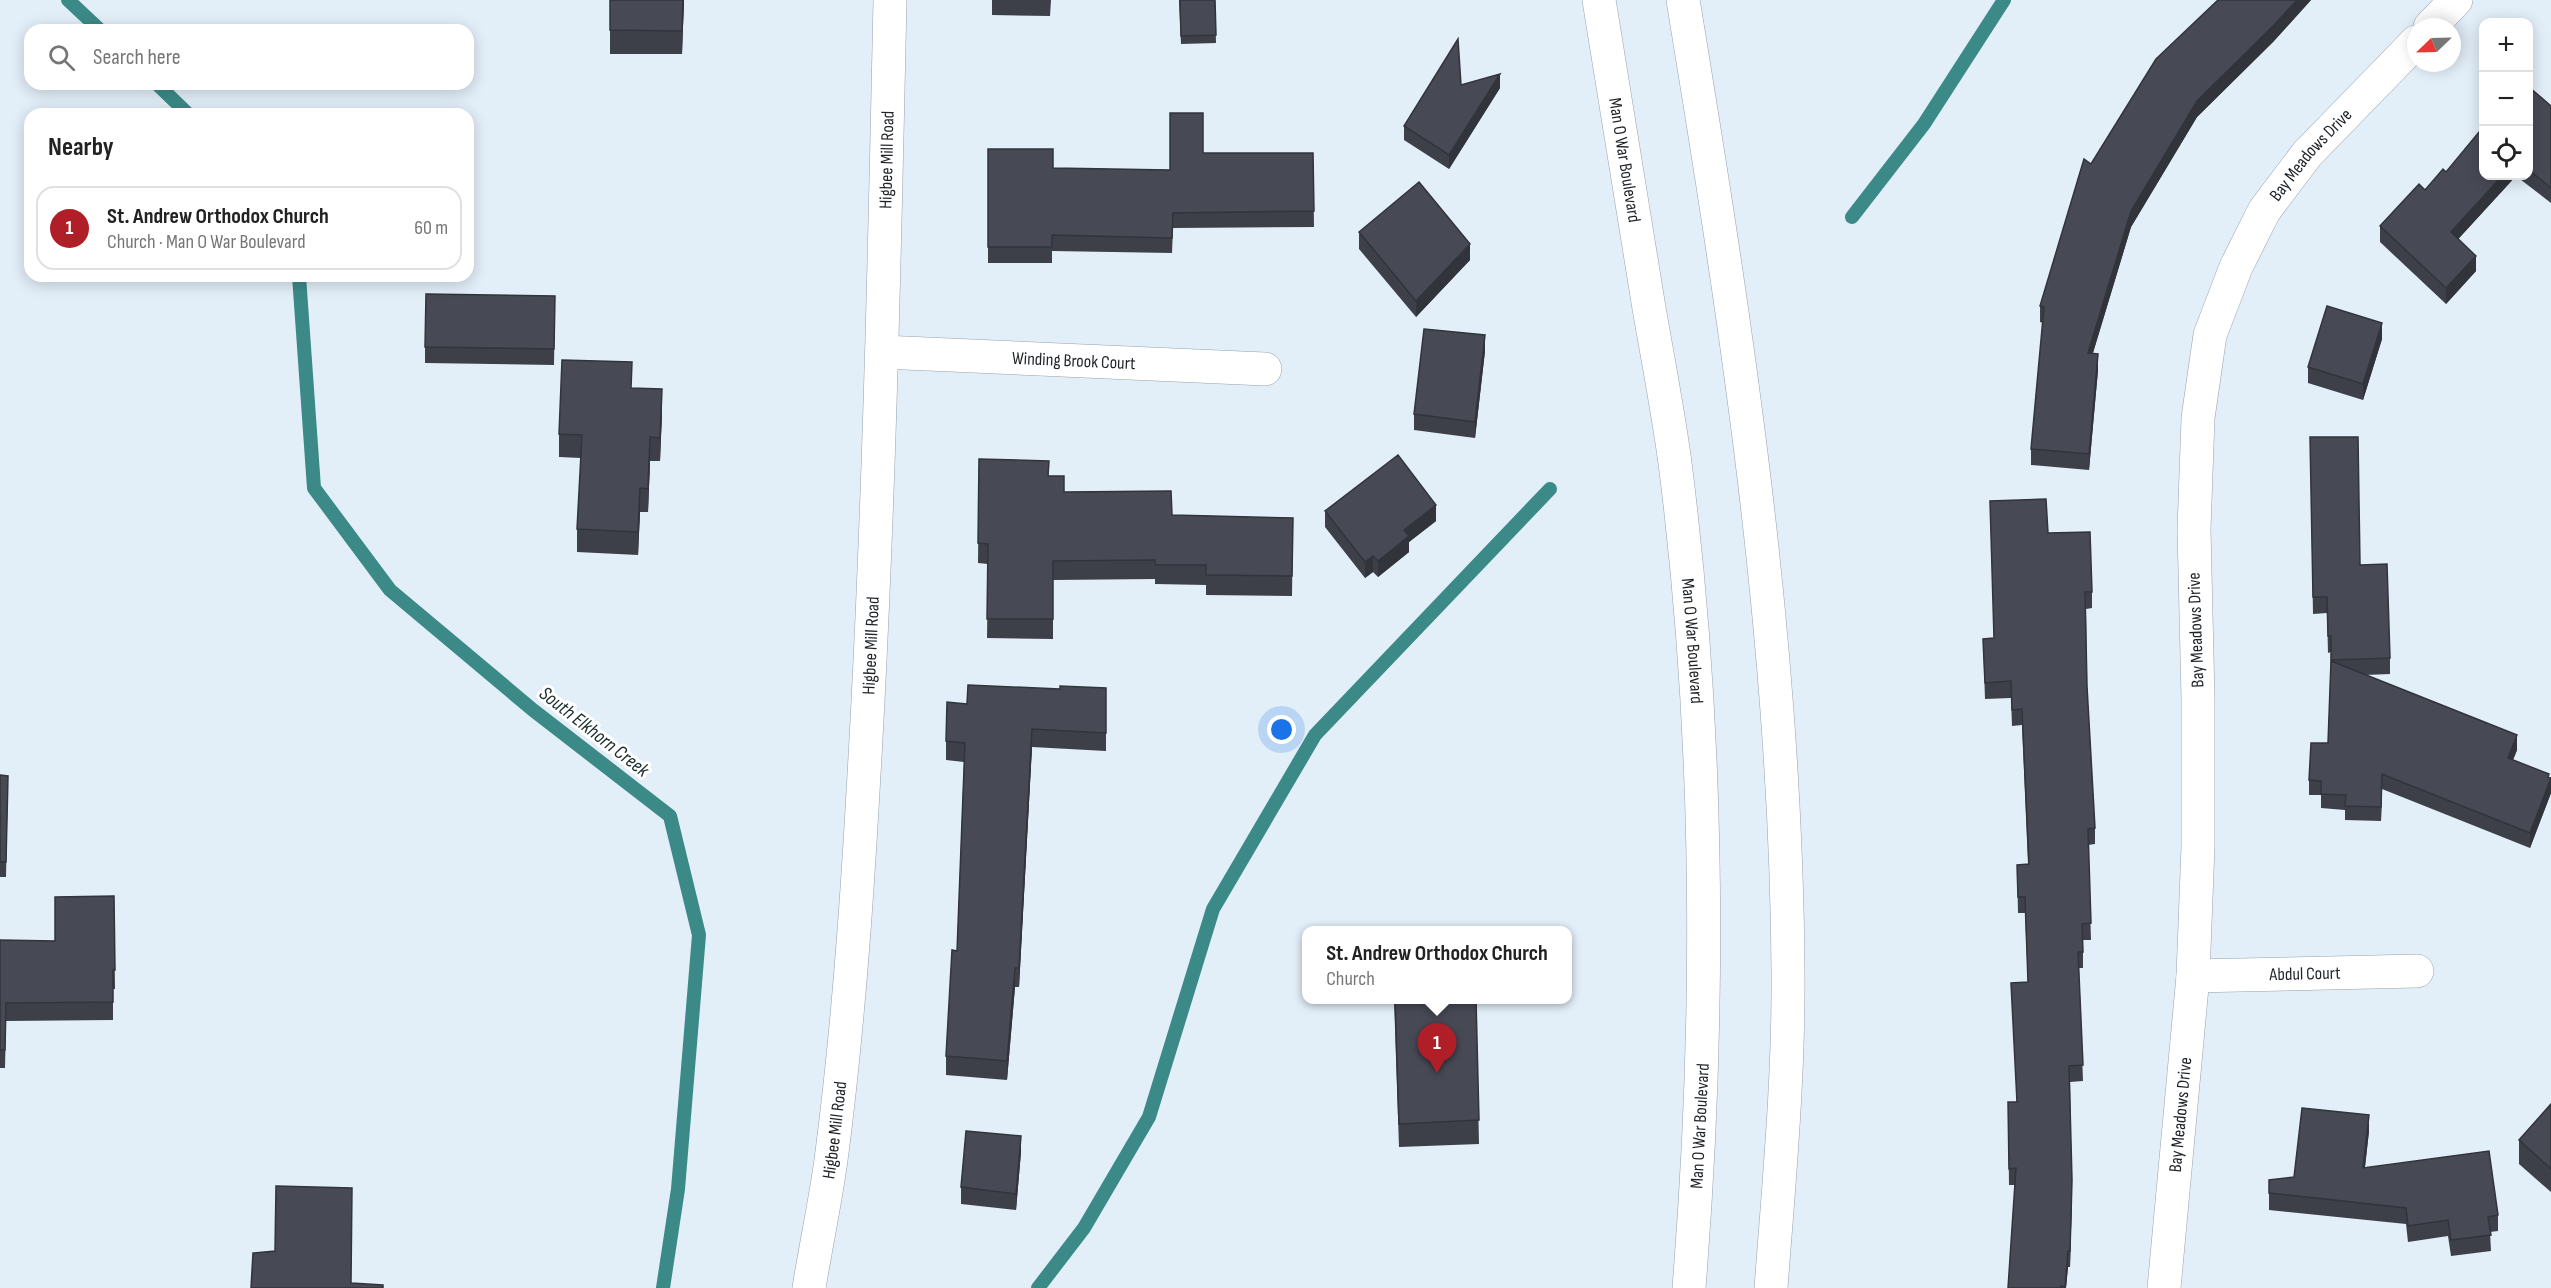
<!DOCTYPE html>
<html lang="en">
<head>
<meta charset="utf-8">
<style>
	body { margin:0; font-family:"Sofia Sans Condensed",sans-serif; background:#f2f2f2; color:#222 }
	.controls { position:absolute; right:18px; top:18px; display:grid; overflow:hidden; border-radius:12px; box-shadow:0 3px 15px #0003 }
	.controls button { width:54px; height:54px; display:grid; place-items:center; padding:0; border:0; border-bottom:2px solid #e0e0e0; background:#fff; color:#222; font:30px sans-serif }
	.compass { position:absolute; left:2407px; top:18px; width:54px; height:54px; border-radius:50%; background:#fff; box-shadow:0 3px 15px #0003; rotate:247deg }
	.you { position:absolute; left:1282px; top:730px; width:21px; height:21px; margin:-15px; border:4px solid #fff; border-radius:50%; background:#1a73e8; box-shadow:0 0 0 9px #1a73e833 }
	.badge { display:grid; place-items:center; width:39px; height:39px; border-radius:50%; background:#b01e27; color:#fff; font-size:20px; font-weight:700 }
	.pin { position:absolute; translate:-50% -50px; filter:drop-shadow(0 2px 3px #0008) }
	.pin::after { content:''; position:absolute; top:32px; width:21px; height:18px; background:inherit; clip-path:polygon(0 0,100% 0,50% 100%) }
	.popup { position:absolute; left:1302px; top:926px; width:270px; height:78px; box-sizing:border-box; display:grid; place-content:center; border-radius:12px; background:#fff; filter:drop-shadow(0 2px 4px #0005); font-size:20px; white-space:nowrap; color:#767676 }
	.popup b { font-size:22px; color:#222 }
	.popup::after { content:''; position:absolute; left:50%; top:100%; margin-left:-12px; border:12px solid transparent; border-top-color:#fff }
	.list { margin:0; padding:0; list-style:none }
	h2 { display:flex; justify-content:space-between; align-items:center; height:78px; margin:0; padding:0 24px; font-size:26px }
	h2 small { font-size:20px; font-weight:400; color:#767676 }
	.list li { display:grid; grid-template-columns:39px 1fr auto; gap:18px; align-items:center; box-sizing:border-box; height:84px; margin:0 12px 12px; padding:0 12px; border:2px solid #e0e0e0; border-radius:18px }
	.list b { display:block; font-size:22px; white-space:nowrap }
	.list p { margin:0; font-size:20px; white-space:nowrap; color:#767676 }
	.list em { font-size:20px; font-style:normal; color:#767676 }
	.icon { flex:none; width:33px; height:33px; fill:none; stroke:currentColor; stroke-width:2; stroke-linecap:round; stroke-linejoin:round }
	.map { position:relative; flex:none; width:2551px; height:1288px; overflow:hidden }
	.search { position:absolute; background:#fff; box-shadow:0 3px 15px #0003; left:24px; top:24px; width:450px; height:66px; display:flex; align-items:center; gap:15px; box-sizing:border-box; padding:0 21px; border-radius:18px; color:#767676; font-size:22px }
	.panel { position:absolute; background:#fff; box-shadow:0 3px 15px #0003; left:24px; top:108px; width:450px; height:174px; border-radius:18px }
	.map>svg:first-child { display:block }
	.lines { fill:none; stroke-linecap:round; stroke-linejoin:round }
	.stream { stroke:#3b8a87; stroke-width:14 }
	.minor-casing { stroke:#97a2ab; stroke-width:34 }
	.primary-casing { stroke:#97a2ab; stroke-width:34 }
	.minor { stroke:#fff; stroke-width:33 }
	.primary { stroke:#fff; stroke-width:33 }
	.wall { fill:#3d4049 }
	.shaded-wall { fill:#32343c }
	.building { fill:#474a55; stroke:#32343c; stroke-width:1.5 }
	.labels { text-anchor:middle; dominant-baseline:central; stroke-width:6; stroke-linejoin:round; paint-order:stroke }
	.street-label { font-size:18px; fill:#1f2327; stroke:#fff }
	.water-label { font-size:20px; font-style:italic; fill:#1a2e2d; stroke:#fff }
</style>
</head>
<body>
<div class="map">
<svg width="2551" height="1288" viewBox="0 0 2551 1288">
	<rect width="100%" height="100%" fill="#e2eef8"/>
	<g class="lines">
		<!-- stream -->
		<path class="stream" d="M 68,0 L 100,30
			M 157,84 L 188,114
			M 1852,217 L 1924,124 L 2004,0
			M 299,276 L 314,488 L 390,590 L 533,710 L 670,816 L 699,935 L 678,1189 L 663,1288
			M 1038,1288 L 1084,1228 L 1149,1117 L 1213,909 L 1315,735 L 1550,489"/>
		<defs>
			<g id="minor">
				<path d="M 2430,27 L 2456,0"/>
				<path id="s1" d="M 882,352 L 1265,369"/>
				<path id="s2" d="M 2193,976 L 2417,971"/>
				<path id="s3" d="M 809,1288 C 816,1245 825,1203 831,1160 C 851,1008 860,854 868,701 C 880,467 885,234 890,0"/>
				<path id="s4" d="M 2164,1288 L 2193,976 L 2198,846 L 2198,699 L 2194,529 L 2198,418 L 2210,335 L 2236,267 L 2264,211 L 2307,154 L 2416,42"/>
			</g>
			<g id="primary">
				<path id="s5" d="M 1599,0 C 1616,103 1632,206 1649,308 C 1658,360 1668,411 1675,463 C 1710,737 1711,1013 1689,1288"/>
				<path d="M 1683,0 C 1736,321 1786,644 1788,970 C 1789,1076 1779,1182 1771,1288"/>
			</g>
		</defs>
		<!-- minor casing -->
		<use href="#minor" class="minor-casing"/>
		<!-- primary casing -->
		<use href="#primary" class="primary-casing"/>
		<!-- minor -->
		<use href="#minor" class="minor"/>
		<!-- primary -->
		<use href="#primary" class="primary"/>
	</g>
	<!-- wall -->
	<path class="wall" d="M 610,0 L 684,0 L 682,54 L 610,54 Z
		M 992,0 L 1051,0 L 1050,16 L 992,15 Z
		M 1179,0 L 1215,0 L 1216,43 L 1181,44 Z
		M 2218,0 L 2311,0 L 2273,42 L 2197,117 L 2131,227 L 2093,353 L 2098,370 L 2089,470 L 2031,465 L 2031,449 L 2043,323 L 2040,322 L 2040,306 L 2091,164 Z
		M 1461,85 L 1500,88 L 1449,169 L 1404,140 L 1404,126 Z
		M 2529,87 L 2551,106 L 2551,203 L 2516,176 L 2529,176 Z
		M 988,149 L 1053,168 L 1170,170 L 1203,153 L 1313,153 L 1314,227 L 1173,228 L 1172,253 L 1052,251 L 1052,263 L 988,263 Z
		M 2446,172 L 2516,176 L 2458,239 L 2476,271 L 2446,304 L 2380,242 L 2380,226 Z
		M 1359,232 L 1470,260 L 1416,317 L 1359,249 Z
		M 555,296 L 554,365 L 425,363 L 425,347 Z
		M 2382,339 L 2363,400 L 2308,383 L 2308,367 Z
		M 1485,351 L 1475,438 L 1414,430 L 1414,414 Z
		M 632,388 L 662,413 L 660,461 L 650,461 L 648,512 L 640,512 L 638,555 L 577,552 L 577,529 L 581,458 L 559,457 L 559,434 Z
		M 2310,437 L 2360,565 L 2390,658 L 2390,674 L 2365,675 L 2517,750 L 2513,760 L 2551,778 L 2551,793 L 2530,848 L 2382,789 L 2381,821 L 2345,820 L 2345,810 L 2321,808 L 2321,795 L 2309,795 L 2309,780 L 2328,743 L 2331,652 L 2328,653 L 2327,613 L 2313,614 Z
		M 979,459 L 1049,476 L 1064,492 L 1172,515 L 1293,518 L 1292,596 L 1206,595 L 1206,585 L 1155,584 L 1155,579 L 1053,580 L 1053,639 L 987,638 L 988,564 L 978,563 Z
		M 1990,501 L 2048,533 L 2092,592 L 2092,608 L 2086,609 L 2087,686 L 2095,828 L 2095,844 L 2088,845 L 2091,940 L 2083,940 L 2083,968 L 2079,968 L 2083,1081 L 2070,1082 L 2072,1196 L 2070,1267 L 2068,1267 L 2066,1288 L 2008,1288 L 2015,1185 L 2009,1185 L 2008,1102 L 2017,1102 L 2011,983 L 2028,982 L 2025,913 L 2018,913 L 2017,865 L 2028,864 L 2022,725 L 2012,726 L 2011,698 L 1985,699 L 1983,639 L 1994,638 Z
		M 1325,511 L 1436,521 L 1409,542 L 1409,552 L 1378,577 L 1373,572 L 1365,578 L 1325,527 Z
		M 1106,688 L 1106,751 L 1032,747 L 1019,987 L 1015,987 L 1007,1080 L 946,1075 L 946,1056 L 957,951 L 964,762 L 946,760 L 946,741 L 1060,689 Z
		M 0,775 L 8,776 L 6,877 L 0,877 Z
		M 114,896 L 115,989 L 113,989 L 113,1020 L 6,1021 L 5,1068 L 0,1068 L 0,940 L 55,941 Z
		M 1394,999 L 1476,999 L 1479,1144 L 1399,1147 Z
		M 2551,1104 L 2551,1192 L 2519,1164 L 2519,1140 Z
		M 2369,1131 L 2365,1167 L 2498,1215 L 2498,1231 L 2490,1232 L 2491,1251 L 2451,1256 L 2448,1236 L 2408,1242 L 2406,1224 L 2269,1210 L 2269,1180 L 2294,1177 Z
		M 1021,1152 L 1016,1210 L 961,1204 L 961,1187 Z"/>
	<!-- shaded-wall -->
	<path class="shaded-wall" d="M 683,0 L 684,0 L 682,54 L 682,31 Z
		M 2297,0 L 2311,0 L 2273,42 L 2197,117 L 2131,227 L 2088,369 L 2088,353 L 2131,211 L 2197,101 Z
		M 1500,74 L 1500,88 L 1449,169 L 1449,155 Z
		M 2502,176 L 2516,176 L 2451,247 L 2451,232 Z
		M 1470,244 L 1470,260 L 1416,317 L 1416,301 Z
		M 2476,256 L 2476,271 L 2446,304 L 2446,288 Z
		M 2382,323 L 2382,339 L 2363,400 L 2363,384 Z
		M 1485,335 L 1485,351 L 1475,438 L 1475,422 Z
		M 2098,354 L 2098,370 L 2089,470 L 2089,454 Z
		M 662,389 L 662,413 L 660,461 L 660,438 Z
		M 650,437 L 650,461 L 648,512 L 648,489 Z
		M 640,488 L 640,512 L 638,555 L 638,532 Z
		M 1436,505 L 1436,521 L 1409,542 L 1409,552 L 1378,577 L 1378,561 L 1404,530 Z
		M 1373,556 L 1373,572 L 1365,578 L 1365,562 Z
		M 1032,729 L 1032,747 L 1019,987 L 1019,968 Z
		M 2517,735 L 2517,750 L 2508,772 L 2508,758 Z
		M 2382,774 L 2382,789 L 2381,821 L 2381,807 Z
		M 2549,774 L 2549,782 L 2551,778 L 2551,793 L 2530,848 L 2530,833 Z
		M 1015,968 L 1015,987 L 1007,1080 L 1007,1061 Z
		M 2369,1115 L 2369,1131 L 2363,1184 L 2363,1168 Z
		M 1021,1136 L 1021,1152 L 1016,1210 L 1016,1194 Z
		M 2072,1180 L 2072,1196 L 2070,1267 L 2070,1251 Z
		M 2068,1251 L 2068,1267 L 2066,1288 L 2065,1288 Z"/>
	<!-- building -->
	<path class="building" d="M 610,0 L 683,0 L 682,31 L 610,30 Z
		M 1180,0 L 1215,0 L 1216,35 L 1181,36 Z
		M 2218,0 L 2297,0 L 2273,26 L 2197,101 L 2131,211 L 2088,353 L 2098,354 L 2089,454 L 2031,449 L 2044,307 L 2040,306 L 2084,159 L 2091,164 L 2156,59 Z
		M 1458,39 L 1461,85 L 1500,74 L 1449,155 L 1404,126 Z
		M 2529,87 L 2551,106 L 2551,188 L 2529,170 Z
		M 1170,113 L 1203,113 L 1203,153 L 1313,153 L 1314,211 L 1173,213 L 1172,238 L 1052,235 L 1052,247 L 988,247 L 988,149 L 1053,149 L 1053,168 L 1170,170 Z
		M 2484,126 L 2484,176 L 2502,176 L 2451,232 L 2476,256 L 2446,288 L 2380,226 L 2419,184 L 2425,190 L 2443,169 L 2446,172 Z
		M 1419,182 L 1470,244 L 1416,301 L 1359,232 Z
		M 426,294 L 555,296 L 554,349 L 425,347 Z
		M 2327,306 L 2382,323 L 2363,384 L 2308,367 Z
		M 1424,329 L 1485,335 L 1475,422 L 1414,414 Z
		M 562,360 L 632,362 L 631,388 L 662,389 L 660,438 L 650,437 L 648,489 L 640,488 L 638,532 L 577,529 L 582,435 L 559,434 Z
		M 2310,437 L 2358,437 L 2360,565 L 2387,564 L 2390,658 L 2331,660 L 2331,636 L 2328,636 L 2327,597 L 2313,597 Z
		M 1398,455 L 1436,505 L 1404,530 L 1409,536 L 1378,561 L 1373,556 L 1365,562 L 1325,511 Z
		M 979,459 L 1049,461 L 1048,476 L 1064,476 L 1064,492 L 1171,491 L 1172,515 L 1293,518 L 1292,576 L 1206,575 L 1206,565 L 1155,565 L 1155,560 L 1053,561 L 1053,619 L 987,619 L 988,544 L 978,543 Z
		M 2046,499 L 2048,533 L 2090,532 L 2092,592 L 2085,592 L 2087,686 L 2095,828 L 2088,829 L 2091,923 L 2082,924 L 2083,952 L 2078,952 L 2083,1065 L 2069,1066 L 2072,1180 L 2070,1251 L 2068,1251 L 2065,1287 L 2061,1286 L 2061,1288 L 2008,1288 L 2016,1168 L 2009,1169 L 2008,1102 L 2017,1102 L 2011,983 L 2028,982 L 2025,897 L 2018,897 L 2017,865 L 2029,864 L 2022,709 L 2012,710 L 2011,681 L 1985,683 L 1983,639 L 1994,638 L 1990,501 Z
		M 2331,661 L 2517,735 L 2508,758 L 2549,774 L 2548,777 L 2551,778 L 2530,833 L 2382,774 L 2381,807 L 2345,806 L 2346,795 L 2321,794 L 2321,781 L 2309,780 L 2311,743 L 2328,743 Z
		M 968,685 L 1060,689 L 1060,686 L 1106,688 L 1106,733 L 1032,729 L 1019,968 L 1015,968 L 1007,1061 L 946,1056 L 952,950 L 957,951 L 965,743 L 946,741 L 947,702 L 967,704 Z
		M 0,775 L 8,776 L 6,862 L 0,862 Z
		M 114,896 L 115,970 L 113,970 L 113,1002 L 6,1003 L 5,1050 L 0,1050 L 0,940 L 55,941 L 55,897 Z
		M 1395,999 L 1476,999 L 1479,1120 L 1399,1124 Z
		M 2551,1104 L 2551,1169 L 2519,1140 Z
		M 2302,1108 L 2369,1115 L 2363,1168 L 2489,1151 L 2498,1215 L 2488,1217 L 2491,1235 L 2451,1240 L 2448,1220 L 2408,1226 L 2406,1208 L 2269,1193 L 2269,1180 L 2294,1177 Z
		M 966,1131 L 1021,1136 L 1016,1194 L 961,1187 Z
		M 276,1186 L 352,1188 L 351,1283 L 383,1285 L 383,1288 L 251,1288 L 253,1253 L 275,1251 Z"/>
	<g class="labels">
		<!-- street labels -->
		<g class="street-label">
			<text stroke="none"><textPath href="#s4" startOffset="1164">Bay Meadows Drive</textPath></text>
			<text stroke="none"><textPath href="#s3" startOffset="1132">Higbee Mill Road</textPath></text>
			<text stroke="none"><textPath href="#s5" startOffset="162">Man O War Boulevard</textPath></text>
			<text stroke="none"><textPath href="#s1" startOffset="192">Winding Brook Court</textPath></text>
			<text transform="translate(2196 630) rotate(-92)">Bay Meadows Drive</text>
			<text stroke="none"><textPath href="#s5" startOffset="648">Man O War Boulevard</textPath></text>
			<text stroke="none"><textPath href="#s3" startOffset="646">Higbee Mill Road</textPath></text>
			<text stroke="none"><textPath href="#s2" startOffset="112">Abdul Court</textPath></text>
			<text stroke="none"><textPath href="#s4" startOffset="174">Bay Meadows Drive</textPath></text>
			<text transform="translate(1700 1126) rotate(-87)">Man O War Boulevard</text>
			<text stroke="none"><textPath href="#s3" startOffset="160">Higbee Mill Road</textPath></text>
		</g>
		<!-- water labels -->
		<g class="water-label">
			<text transform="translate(594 732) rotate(38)">South Elkhorn Creek</text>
		</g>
	</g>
</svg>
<div class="controls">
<button>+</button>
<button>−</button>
<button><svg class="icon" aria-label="locate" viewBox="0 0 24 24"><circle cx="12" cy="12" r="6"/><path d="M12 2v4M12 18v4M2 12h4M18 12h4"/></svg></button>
</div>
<svg class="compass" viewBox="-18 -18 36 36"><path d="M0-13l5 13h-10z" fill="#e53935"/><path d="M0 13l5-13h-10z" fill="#767676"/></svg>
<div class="you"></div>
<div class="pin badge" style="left:1437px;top:1073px">1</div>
<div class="popup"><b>St. Andrew Orthodox Church</b>Church</div>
<div class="search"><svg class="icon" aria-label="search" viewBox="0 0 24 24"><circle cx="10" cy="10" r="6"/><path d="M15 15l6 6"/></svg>Search here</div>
<section class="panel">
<h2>Nearby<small></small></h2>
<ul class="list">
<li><span class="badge">1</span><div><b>St. Andrew Orthodox Church</b><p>Church · Man O War Boulevard</p></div><em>60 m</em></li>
</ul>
</section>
</div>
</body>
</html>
